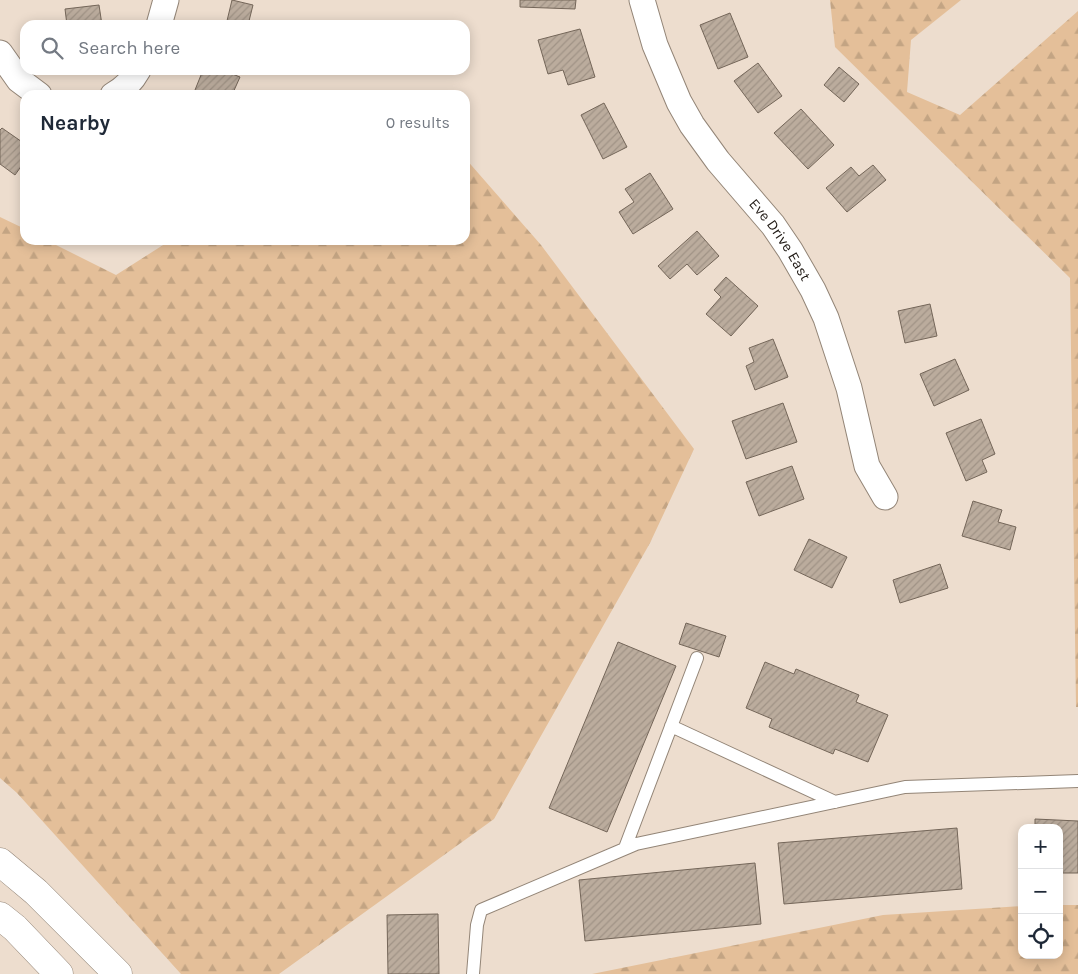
<!DOCTYPE html>
<html lang="en">
<head>
<meta charset="utf-8">
<style>
	body { margin:0; font-family:Karla,sans-serif; background:#f6f6f7; color:#1f2937 }
	.controls { position:absolute; right:15px; bottom:15px; display:grid; overflow:hidden; border-radius:10px; box-shadow:0 2px 12px #0003 }
	.controls button { width:45px; height:45px; display:grid; place-items:center; padding:0; border:0; border-bottom:1px solid #e0e1e3; background:#fff; color:#1f2937; font:25px sans-serif }
	.list { margin:0; padding:0; list-style:none }
	h2 { display:flex; justify-content:space-between; align-items:center; height:65px; margin:0; padding:0 20px; font-size:21px }
	h2 small { font-size:16px; font-weight:400; color:#747a83 }
	.icon { flex:none; width:28px; height:28px; fill:none; stroke:currentColor; stroke-width:2; stroke-linecap:round; stroke-linejoin:round }
	.map { position:relative; flex:none; width:1078px; height:974px; overflow:hidden }
	.search { position:absolute; background:#fff; box-shadow:0 2px 12px #0003; left:20px; top:20px; width:450px; height:55px; display:flex; align-items:center; gap:12px; box-sizing:border-box; padding:0 18px; border-radius:15px; color:#747a83; font-size:19px }
	.panel { position:absolute; background:#fff; box-shadow:0 2px 12px #0003; left:20px; top:90px; width:450px; height:155px; border-radius:15px }
	.map>svg:first-child { display:block }
	.forest { fill:url(#forest-firs) }
	.building { fill:url(#building-hatch); stroke:#746659 }
	.lines { fill:none; stroke-linecap:round; stroke-linejoin:round }
	.service-casing { stroke:#938577; stroke-width:14 }
	.minor-casing { stroke:#938577; stroke-width:27 }
	.tertiary-casing { stroke:#938577; stroke-width:29 }
	.service { stroke:#fff; stroke-width:12 }
	.minor { stroke:#fff; stroke-width:25 }
	.tertiary { stroke:#fff; stroke-width:28 }
	.labels { text-anchor:middle; dominant-baseline:central; stroke-width:4; stroke-linejoin:round; paint-order:stroke }
	.street-label { font-size:15px; fill:#1f1914; stroke:#fff }
</style>
</head>
<body>
<div class="map">
<svg width="1078" height="974" viewBox="0 0 1078 974">
	<defs>
		<pattern id="forest-firs" width="22" height="20" patternUnits="userSpaceOnUse" patternTransform="scale(1.25)"><rect width="22" height="20" fill="#e4bf99"/><path d="M5 1l3.5 6h-7zM16 11l3.5 6h-7z" fill="#c3a483"/></pattern>
		<pattern id="building-hatch" width="6" height="6" patternUnits="userSpaceOnUse" patternTransform="scale(1.25)"><rect width="6" height="6" fill="#bbac9d"/><path d="M-1 1l2-2M0 6l6-6M5 7l2-2" fill="none" stroke="#a09386"/></pattern>
	</defs>
	<rect width="100%" height="100%" fill="#edddce"/>
	<!-- forest -->
	<path class="forest" d="M 830,0 L 961,0 L 911,40 L 907,92 L 960,115 L 1078,11 L 1078,707 L 1076,707 L 1070,278 L 835,47 Z
		M 465,158 L 541,245 L 694,449 L 650,543 L 494,819 L 279,974 L 181,974 L 17,793 L 0,778 L 0,217 L 25,229 L 25,240 L 46,240 L 116,275 L 171,240 L 465,240 Z
		M 1059,905 L 1078,905 L 1078,974 L 592,974 L 883,915 L 1022,906 L 1022,955 L 1059,955 Z"/>
	<!-- building -->
	<path class="building" d="M 232,0 L 253,5 L 248,25 L 226,25 Z
		M 520,0 L 576,0 L 575,9 L 520,7 Z
		M 99,5 L 102,25 L 67,25 L 65,9 Z
		M 730,13 L 748,57 L 718,69 L 700,25 Z
		M 580,29 L 595,77 L 568,85 L 563,70 L 548,74 L 538,40 Z
		M 758,63 L 782,96 L 758,113 L 734,81 Z
		M 839,67 L 859,84 L 844,102 L 824,85 Z
		M 203,70 L 222,70 L 240,77 L 232,95 L 193,95 Z
		M 604,103 L 627,147 L 603,159 L 581,115 Z
		M 801,109 L 834,145 L 808,169 L 774,133 Z
		M 2,128 L 25,144 L 25,161 L 15,175 L 0,164 L 0,130 Z
		M 873,165 L 886,180 L 847,212 L 826,188 L 851,167 L 859,176 Z
		M 650,173 L 673,209 L 633,234 L 619,212 L 634,202 L 625,189 Z
		M 697,231 L 719,256 L 697,275 L 687,264 L 670,279 L 658,266 Z
		M 726,277 L 758,306 L 731,336 L 706,314 L 721,297 L 714,290 Z
		M 930,304 L 937,336 L 905,343 L 898,311 Z
		M 773,339 L 788,377 L 755,390 L 746,366 L 754,362 L 749,348 Z
		M 955,359 L 969,390 L 934,406 L 920,374 Z
		M 783,403 L 797,442 L 746,459 L 732,421 Z
		M 981,419 L 995,454 L 982,460 L 987,472 L 966,481 L 946,433 Z
		M 792,466 L 804,499 L 759,516 L 746,482 Z
		M 973,501 L 1002,510 L 998,522 L 1016,527 L 1010,550 L 962,536 Z
		M 809,539 L 847,557 L 832,588 L 794,570 Z
		M 940,564 L 948,588 L 900,603 L 893,580 Z
		M 686,623 L 726,636 L 719,657 L 679,644 Z
		M 618,642 L 676,666 L 607,832 L 549,808 Z
		M 765,662 L 794,674 L 796,669 L 859,695 L 856,702 L 888,715 L 868,762 L 835,749 L 833,754 L 769,727 L 772,719 L 746,708 Z
		M 1035,819 L 1078,821 L 1078,873 L 1059,873 L 1059,828 L 1035,828 Z
		M 957,828 L 962,889 L 784,904 L 778,843 Z
		M 755,863 L 761,924 L 585,941 L 579,880 Z
		M 438,914 L 439,974 L 388,974 L 387,915 Z"/>
	<g class="lines">
		<defs>
			<path id="service" d="M 671,726 L 835,802
				M 625,848 L 697,658
				M 473,974 L 477,925 L 481,910 L 636,844 L 905,787 L 1078,781"/>
			<g id="minor">
				<path id="s1" d="M 642,0 L 655,45 L 679,102 L 692,125 L 718,161 L 773,225 L 790,250 L 813,290 L 826,318 L 849,388 L 867,466 L 885,497"/>
				<path d="M 159,25 L 166,0"/>
				<path d="M 0,53 L 19,80 L 39,95"/>
				<path d="M 113,95 C 124,89 132,81 138,70"/>
			</g>
			<path id="tertiary" d="M 0,862 L 36,892 L 118,974
				M 0,916 L 15,928 L 59,974"/>
		</defs>
		<!-- service casing -->
		<use href="#service" class="service-casing"/>
		<!-- minor casing -->
		<use href="#minor" class="minor-casing"/>
		<!-- tertiary casing -->
		<use href="#tertiary" class="tertiary-casing"/>
		<!-- service -->
		<use href="#service" class="service"/>
		<!-- minor -->
		<use href="#minor" class="minor"/>
		<!-- tertiary -->
		<use href="#tertiary" class="tertiary"/>
	</g>
	<g class="labels">
		<!-- street labels -->
		<g class="street-label">
			<text stroke="none"><textPath href="#s1" startOffset="280">Eve Drive East</textPath></text>
		</g>
	</g>
</svg>
<div class="controls">
<button>+</button>
<button>−</button>
<button><svg class="icon" aria-label="locate" viewBox="0 0 24 24"><circle cx="12" cy="12" r="6"/><path d="M12 2v4M12 18v4M2 12h4M18 12h4"/></svg></button>
</div>
<div class="search"><svg class="icon" aria-label="search" viewBox="0 0 24 24"><circle cx="10" cy="10" r="6"/><path d="M15 15l6 6"/></svg>Search here</div>
<section class="panel">
<h2>Nearby<small>0 results</small></h2>
<ul class="list">
</ul>
</section>
</div>
</body>
</html>
